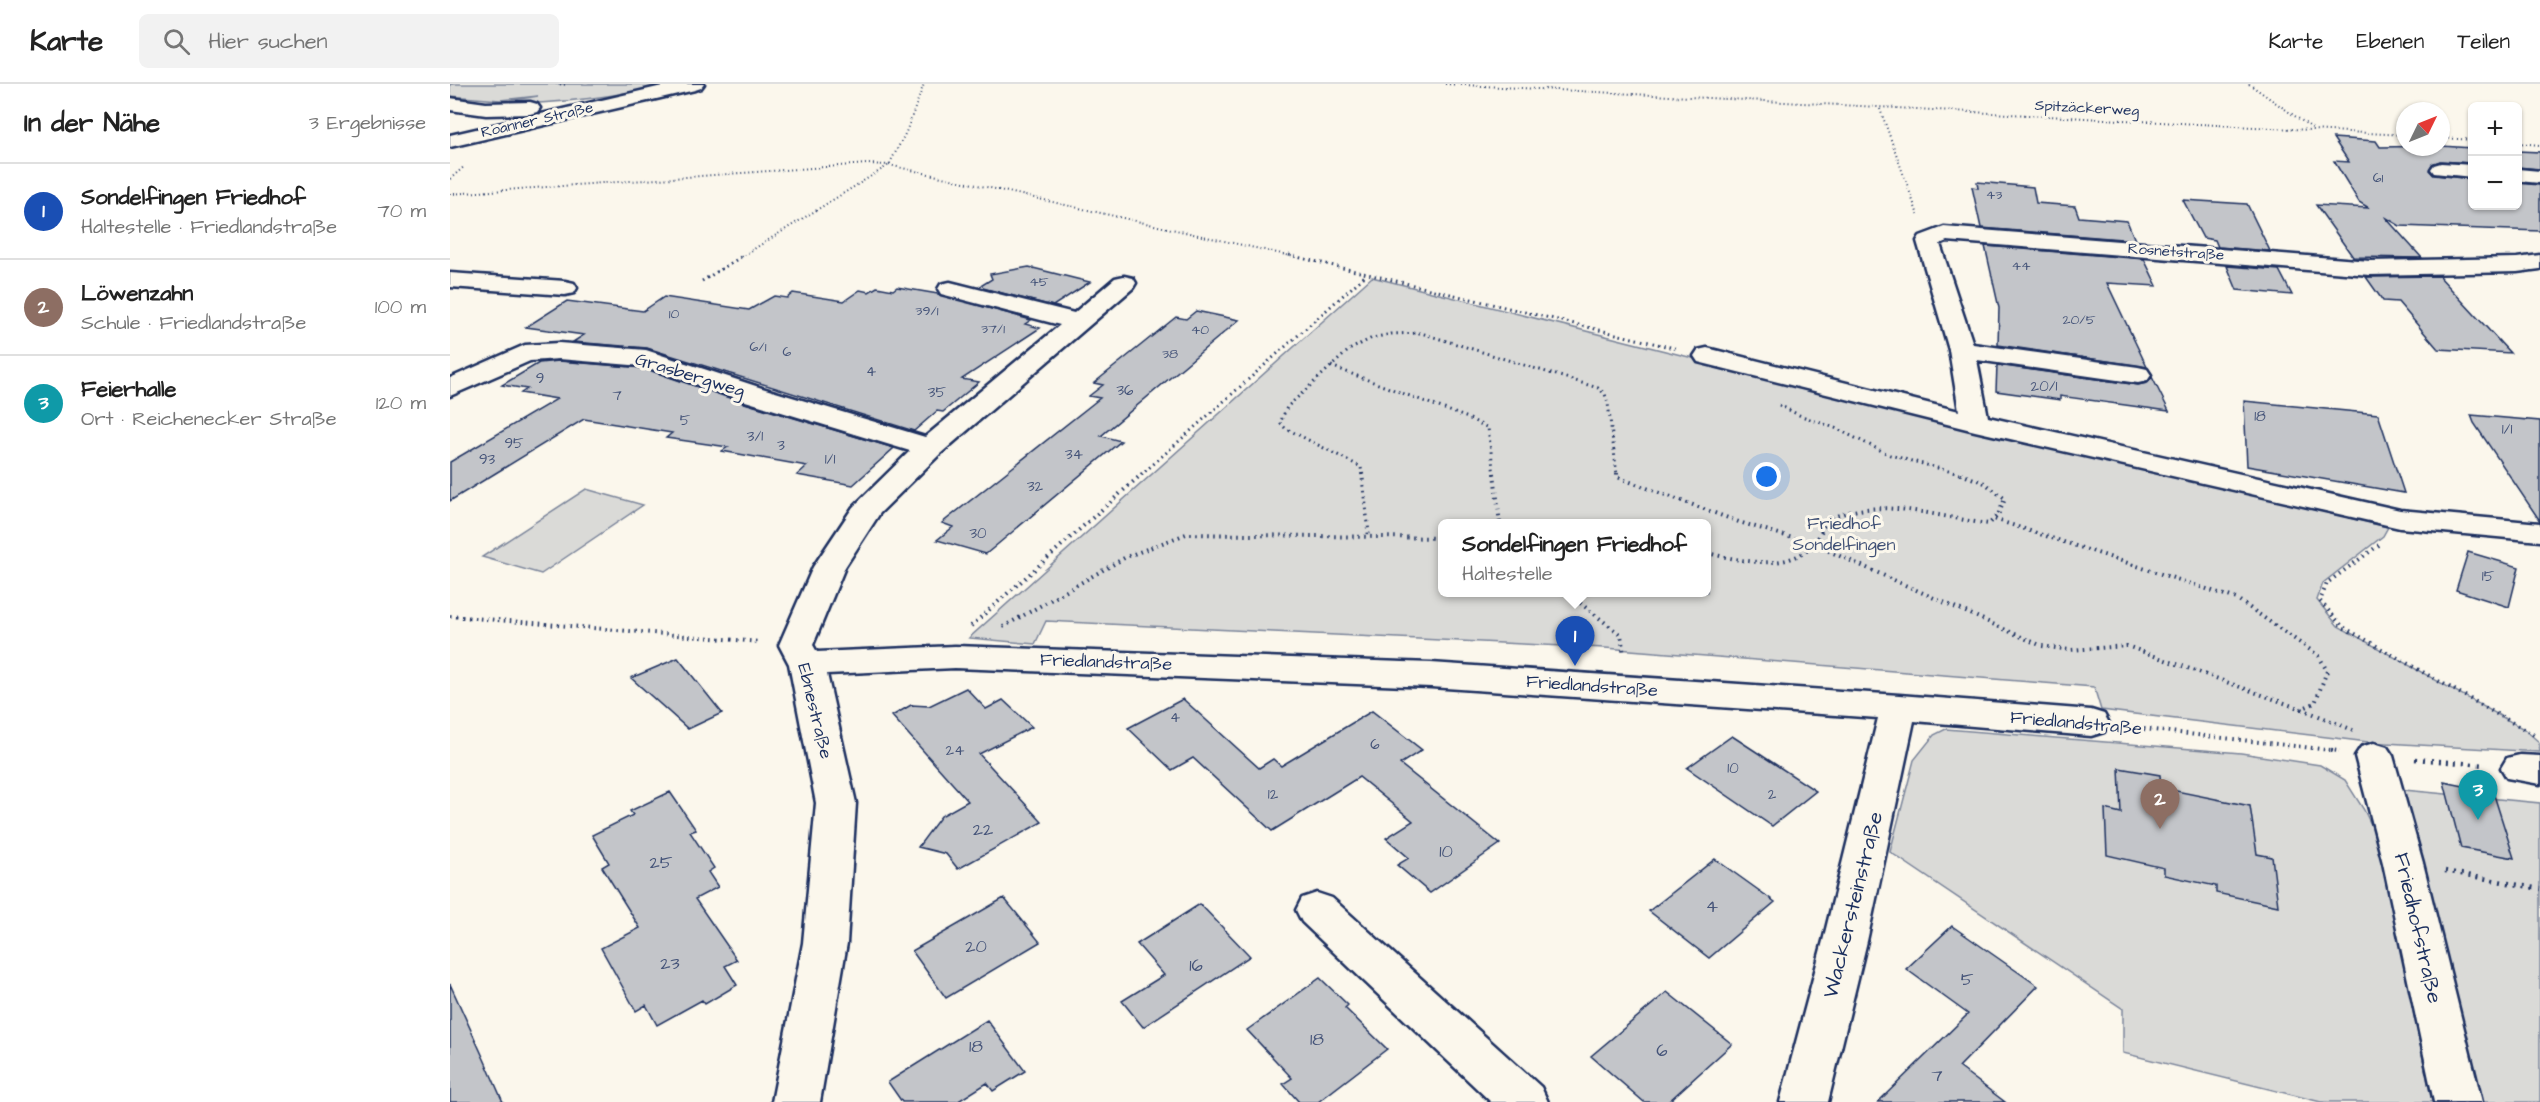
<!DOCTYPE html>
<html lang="de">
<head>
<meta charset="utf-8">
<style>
	body { margin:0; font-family:"Architects Daughter",sans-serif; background:#f2f2f2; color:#222 }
	.controls { position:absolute; right:18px; top:18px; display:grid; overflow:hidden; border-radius:9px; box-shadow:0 2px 4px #0004 }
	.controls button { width:54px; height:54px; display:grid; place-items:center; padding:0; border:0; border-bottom:2px solid #e0e0e0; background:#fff; color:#222; font:30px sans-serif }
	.compass { position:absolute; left:1946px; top:18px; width:54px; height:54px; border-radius:50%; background:#fff; box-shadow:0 2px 4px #0004; rotate:47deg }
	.you { position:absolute; left:1317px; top:393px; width:21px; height:21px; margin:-15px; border:4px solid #fff; border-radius:50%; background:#1a73e8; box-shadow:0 0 0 9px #1a73e833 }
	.badge { display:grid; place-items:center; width:39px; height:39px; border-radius:50%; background:#b45309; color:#fff; font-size:20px; font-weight:700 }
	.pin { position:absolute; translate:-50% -50px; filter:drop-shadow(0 2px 3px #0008) }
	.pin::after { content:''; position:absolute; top:32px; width:21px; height:18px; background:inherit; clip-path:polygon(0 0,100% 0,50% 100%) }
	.popup { position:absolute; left:988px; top:435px; width:273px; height:78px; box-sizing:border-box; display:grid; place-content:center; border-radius:9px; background:#fff; filter:drop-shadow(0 2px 4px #0005); font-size:20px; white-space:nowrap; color:#767676 }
	.popup b { font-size:22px; color:#222 }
	.popup::after { content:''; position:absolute; left:50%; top:100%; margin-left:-12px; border:12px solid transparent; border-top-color:#fff }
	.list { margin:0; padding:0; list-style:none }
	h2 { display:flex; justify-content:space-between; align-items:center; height:78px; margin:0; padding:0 24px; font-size:26px }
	h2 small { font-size:20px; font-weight:400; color:#767676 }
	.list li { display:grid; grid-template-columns:39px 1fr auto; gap:18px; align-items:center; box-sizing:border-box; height:96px; padding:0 24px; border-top:2px solid #e0e0e0 }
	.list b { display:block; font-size:22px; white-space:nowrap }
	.list p { margin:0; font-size:20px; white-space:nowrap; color:#767676 }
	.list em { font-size:20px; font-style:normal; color:#767676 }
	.icon { flex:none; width:33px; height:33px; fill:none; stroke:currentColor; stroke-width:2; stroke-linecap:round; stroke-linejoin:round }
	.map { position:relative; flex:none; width:2090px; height:1018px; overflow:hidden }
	header { display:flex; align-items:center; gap:36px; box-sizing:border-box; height:84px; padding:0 30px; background:#fff; border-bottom:2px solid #e0e0e0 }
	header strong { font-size:28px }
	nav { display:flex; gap:33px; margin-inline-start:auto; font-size:21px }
	.search { width:420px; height:54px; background:#f2f2f2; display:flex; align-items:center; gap:15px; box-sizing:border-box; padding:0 21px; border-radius:9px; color:#767676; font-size:22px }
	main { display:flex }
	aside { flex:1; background:#fff }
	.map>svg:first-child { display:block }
	.green { fill:#dadad7; stroke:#7a849a; stroke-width:1.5; fill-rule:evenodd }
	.building { fill:#c3c5c9; stroke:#1b2f5e; stroke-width:1.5 }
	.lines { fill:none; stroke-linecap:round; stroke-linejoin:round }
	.minor-casing { stroke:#1b2f5e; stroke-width:5 }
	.path-far3 { stroke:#1b2f5e; stroke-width:2; stroke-dasharray:1 3; stroke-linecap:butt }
	.path-far2 { stroke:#1b2f5e; stroke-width:3; stroke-dasharray:1.5 4; stroke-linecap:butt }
	.path-far1 { stroke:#1b2f5e; stroke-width:4; stroke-dasharray:1.5 4.5; stroke-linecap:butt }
	.path { stroke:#1b2f5e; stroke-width:4.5; stroke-dasharray:2 6; stroke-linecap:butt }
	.minor { fill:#fbf7ec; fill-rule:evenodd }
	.labels { text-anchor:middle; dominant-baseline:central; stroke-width:6; stroke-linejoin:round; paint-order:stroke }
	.far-number-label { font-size:14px; fill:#455479 }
	.far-street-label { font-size:15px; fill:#1b2f5e; stroke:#fbf7ec }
	.number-label { font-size:15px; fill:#455479 }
	.street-label { font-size:18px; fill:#1b2f5e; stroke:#fbf7ec }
	.park-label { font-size:18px; fill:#415176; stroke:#fbf7ec }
	.near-number-label { font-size:18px; fill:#455479 }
	.near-street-label { font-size:21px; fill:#1b2f5e; stroke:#fbf7ec }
</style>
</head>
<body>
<header>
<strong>Karte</strong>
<div class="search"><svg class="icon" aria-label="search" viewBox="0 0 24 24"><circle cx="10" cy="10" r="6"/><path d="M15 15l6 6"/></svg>Hier suchen</div>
<nav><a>Karte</a><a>Ebenen</a><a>Teilen</a></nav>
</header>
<main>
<aside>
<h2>In der Nähe<small>3 Ergebnisse</small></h2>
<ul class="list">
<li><span class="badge" style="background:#1a4fb4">1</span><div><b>Sondelfingen Friedhof</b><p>Haltestelle · Friedlandstraße</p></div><em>70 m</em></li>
<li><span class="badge" style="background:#8d6e63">2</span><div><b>Löwenzahn</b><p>Schule · Friedlandstraße</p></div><em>100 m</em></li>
<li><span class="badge" style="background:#0f9aa8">3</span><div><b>Feierhalle</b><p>Ort · Reichenecker Straße</p></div><em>120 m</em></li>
</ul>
</aside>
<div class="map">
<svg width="2090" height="1018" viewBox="0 0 2090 1018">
	<rect width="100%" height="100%" fill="#fbf7ec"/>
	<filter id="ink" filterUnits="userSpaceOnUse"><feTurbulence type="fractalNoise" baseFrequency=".0167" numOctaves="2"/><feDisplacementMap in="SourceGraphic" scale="12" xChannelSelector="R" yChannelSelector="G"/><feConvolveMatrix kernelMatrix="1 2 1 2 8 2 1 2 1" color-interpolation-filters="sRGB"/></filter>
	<g filter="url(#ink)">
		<!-- green -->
		<path class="green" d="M 0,0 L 220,0 C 160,14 101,21 39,20 L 88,12 L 50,16 L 0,12 Z
			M 922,193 L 1524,345 L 1938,443 L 1933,452 L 1873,499 L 1867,516 L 1888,542 L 2074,645 L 2089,658 L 2090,668 L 1918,658 L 1651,626 L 1644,603 L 1155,564 L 596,537 L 585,560 L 519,554 ZM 993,440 L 1257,440 L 1257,508 L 993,508 Z
			M 136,405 L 193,421 L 91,490 L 32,473 Z
			M 1496,645 L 1791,669 L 1870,681 L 1895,696 L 1914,726 L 1927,753 L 1982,1018 L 1871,1018 L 1673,969 L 1673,925 L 1440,768 L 1464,676 L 1484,651 Z
			M 1933,704 L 2090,719 L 2090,1018 L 2018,1018 Z"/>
		<!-- building -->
		<path class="building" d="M 1883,54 L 1926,57 L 1930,63 L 1991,62 L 2022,64 L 2022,79 L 1990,77 L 1982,80 L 1979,86 L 1984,91 L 2022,95 L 2022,122 L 2067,122 L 2067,99 L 2090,101 L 2090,147 L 1950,142 L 1935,133 L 1972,174 L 1903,173 L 1866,121 L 1919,124 L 1909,118 L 1884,77 L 1899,78 Z
			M 2067,67 L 2090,68 L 2090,85 L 2067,83 Z
			M 1527,98 L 1583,103 L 1586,119 L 1625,122 L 1629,133 L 1677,137 L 1685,156 L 1531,144 L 1522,103 L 1528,104 Z
			M 1733,116 L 1797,120 L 1820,167 L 1768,163 L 1765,156 L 1753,154 Z
			M 1535,162 L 1694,175 L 1707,202 L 1657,199 L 1697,283 L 1548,261 L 1549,224 Z
			M 1777,182 L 1829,186 L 1842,211 L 1787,206 Z
			M 579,183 L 627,195 L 640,198 L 603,222 L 529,203 L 542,195 L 540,190 Z
			M 1989,192 L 2060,269 L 1988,265 L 1948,218 L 1933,217 L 1916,193 Z
			M 427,203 L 443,206 L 447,203 L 488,210 L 581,236 L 575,240 L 590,244 L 512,295 L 529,298 L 493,328 L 487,327 L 464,347 L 197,264 L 123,258 L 134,251 L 76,243 L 117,217 L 193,227 L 214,213 L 299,226 L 324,212 L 337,214 L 343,209 L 394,217 L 410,206 L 419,208 Z
			M 746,227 L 789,236 L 651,352 L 671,357 L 536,470 L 487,456 L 503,443 L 492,439 L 650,314 L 639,312 L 653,301 L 644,299 L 726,233 L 736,235 Z
			M 109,277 L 193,284 L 291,318 L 444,364 L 403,401 L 347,391 L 357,382 L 272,367 L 278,363 L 216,354 L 222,349 L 134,335 L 0,417 L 0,378 L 107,315 L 71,309 L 77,305 L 52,301 L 89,279 Z
			M 1547,281 L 1688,301 L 1697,299 L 1702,293 L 1719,327 L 1610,312 L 1610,316 L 1546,307 Z
			M 1794,317 L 1928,330 L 1954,409 L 1797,382 Z
			M 2021,331 L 2090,337 L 2090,437 L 2024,339 Z
			M 2018,468 L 2069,483 L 2059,523 L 2006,506 Z
			M 228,574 L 272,629 L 238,645 L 181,594 Z
			M 516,604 L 536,625 L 553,616 L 582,643 L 529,670 L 592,738 L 508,785 L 496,770 L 468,763 L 491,732 L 518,717 L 442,632 L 461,621 L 479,622 Z
			M 733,615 L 809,684 L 823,675 L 831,682 L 922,627 L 972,666 L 950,680 L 1050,760 L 980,809 L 947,781 L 959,774 L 936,754 L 963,737 L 909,693 L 822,747 L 743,674 L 722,686 L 678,644 Z
			M 1282,652 L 1305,667 L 1366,707 L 1322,742 L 1237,684 Z
			M 1669,684 L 1710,691 L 1711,704 L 1800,722 L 1807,770 L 1822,773 L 1828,822 L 1766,809 L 1766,802 L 1714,791 L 1714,784 L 1657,771 L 1655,725 L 1671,729 Z
			M 1994,698 L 2043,708 L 2064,774 L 2011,764 Z
			M 220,708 L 246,746 L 240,748 L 264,784 L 258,788 L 268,803 L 245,815 L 287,876 L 275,882 L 287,901 L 255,920 L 252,916 L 207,941 L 196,921 L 186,927 L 151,864 L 190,844 L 152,783 L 159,779 L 142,751 L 183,731 L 180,727 Z
			M 1265,775 L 1325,818 L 1259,874 L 1199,827 Z
			M 554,814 L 590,858 L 496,914 L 462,867 Z
			M 750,820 L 800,872 L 693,943 L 672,917 L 714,891 L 687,860 Z
			M 1502,842 L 1588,902 L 1509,983 L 1555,1018 L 1428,1018 L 1518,930 L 1456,885 Z
			M 870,894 L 898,921 L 895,924 L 937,965 L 868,1018 L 849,1018 L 833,1000 L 842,994 L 797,946 Z
			M 0,900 L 34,975 L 53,1018 L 0,1018 Z
			M 1217,908 L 1282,960 L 1218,1018 L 1194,1018 L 1141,972 Z
			M 537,936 L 575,987 L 543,1007 L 537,999 L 507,1018 L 452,1018 L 438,998 Z"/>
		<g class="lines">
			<defs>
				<path id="minor" d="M 221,0 L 254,0 L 251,4 L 245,6 L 0,63 L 0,51 Z
					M 0,14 L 36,19 L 80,18 L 87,20 L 90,24 L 87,28 L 80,30 L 36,31 L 0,26 Z
					M 1991,79 L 2022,81 L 2022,93 L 1984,89 L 1981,85 L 1984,81 Z
					M 2068,85 L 2090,87 L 2090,99 L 2068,97 Z
					M 1494,143 L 1920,177 L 2067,174 L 2090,171 L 2090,185 L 2067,188 L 1920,191 L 1497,157 L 1490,160 L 1523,260 L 1688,283 L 1697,285 L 1701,291 L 1697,297 L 1688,299 L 1527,276 L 1538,333 L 1950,426 L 2090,439 L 2090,457 L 1950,444 L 1525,347 L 1248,278 L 1244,272 L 1248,266 L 1257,264 L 1509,327 L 1499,266 L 1467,157 L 1470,152 Z
					M 0,189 L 115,197 L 124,199 L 127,204 L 124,209 L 115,211 L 0,203 Z
					M 674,192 L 683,194 L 686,199 L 683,204 L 490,370 L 430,429 L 395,483 L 363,561 L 367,568 L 505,562 L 981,579 L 1449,611 L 1641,626 L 1654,630 L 1659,639 L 1654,648 L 1641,652 L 1464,637 L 1417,857 L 1378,1018 L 1330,1018 L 1373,857 L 1428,634 L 981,603 L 505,584 L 377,590 L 406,719 L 397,859 L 370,1018 L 322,1018 L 353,859 L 366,719 L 339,580 L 329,561 L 363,483 L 403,423 L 460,367 L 292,316 L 193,282 L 109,275 L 80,277 L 0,312 L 0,294 L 75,261 L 109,259 L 196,266 L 312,304 L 475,353 L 610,241 L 491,210 L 488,205 L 491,200 L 500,198 L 624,229 L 665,194 Z
					M 1924,659 L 1937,663 L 1943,672 L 1973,779 L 2032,1018 L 1984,1018 L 1933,779 L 1905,672 L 1911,663 Z
					M 2070,671 L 2090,672 L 2090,700 L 2057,694 L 2051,684 L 2057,674 Z
					M 867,809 L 882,814 L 1091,1003 L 1098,1018 L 1041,1018 L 852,838 L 846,826 L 852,814 Z"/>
			</defs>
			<!-- minor casing -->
			<use href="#minor" class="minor-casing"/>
			<!-- path-far3 -->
			<path class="path-far3" d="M 106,0 L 117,1
				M 995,0 L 1955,51
				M 1799,0 L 1862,44
				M 1430,25 L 1468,131
				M 1991,54 L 2022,56
				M 2068,59 L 2090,61
				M 0,95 L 15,82
				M 0,110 L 417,80 L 439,81 L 845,173
				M 291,173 L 439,81 L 456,48 L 474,0"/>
			<!-- path-far2 -->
			<path class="path-far2" d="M 839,171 L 1228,265
				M 252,197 L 294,171
				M 881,282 L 1018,334 L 1038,344 L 1044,391
				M 1329,321 L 1349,331 L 1385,344 L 1440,371 L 1513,391
				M 691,391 L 917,190
				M 912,391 L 911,383 L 835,344 L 830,339 L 837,323 L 899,266 L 922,254 L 941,250 L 971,249 L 1148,304 L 1155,310 L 1158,319 L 1167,391"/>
			<!-- path-far1 -->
			<path class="path-far1" d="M 912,389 L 919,454
				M 1044,389 L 1050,440
				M 1167,389 L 1167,393 L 1289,438 L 1363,460 L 1592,562 L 1620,566 L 1677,562 L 1851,625 L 1865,619 L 1877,587 L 1869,572 L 1787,515 L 1544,435
				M 1929,461 L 1877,499 L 1870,517 L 1893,543 L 2084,651
				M 1257,469 C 1289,476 1337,489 1362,461 C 1372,450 1374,436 1389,431 C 1436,414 1492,434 1539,440 L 1548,431 L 1555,415 L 1535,399 L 1508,389
				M 1116,508 L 1171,551 L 1174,571
				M 0,532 L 310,558
				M 521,542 L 693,389
				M 553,543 L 676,473 L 736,450 L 993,454
				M 1852,625 L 1903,646
				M 1676,643 L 1889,667"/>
			<!-- path -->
			<path class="path" d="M 1881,666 L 1889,667
				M 1965,675 L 2035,681
				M 1995,787 L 2090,805"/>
			<!-- minor -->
			<use href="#minor" class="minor"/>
		</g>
	</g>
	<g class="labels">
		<!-- far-number labels -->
		<g class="far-number-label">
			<text x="1928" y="94">61</text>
			<text x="1544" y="111">43</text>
			<text x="1571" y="182">44</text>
			<text x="589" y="198">45</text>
			<text x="477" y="227">39/1</text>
			<text x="224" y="230">10</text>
			<text x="1629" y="236">20/5</text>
			<text x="543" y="245">37/1</text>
			<text x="750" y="246">40</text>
			<text x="308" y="263">6/1</text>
			<text x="337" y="268">6</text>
			<text x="720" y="270">38</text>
		</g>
		<!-- far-street labels -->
		<g class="far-street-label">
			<text transform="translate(1637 24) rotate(3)">Spitzäckerweg</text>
			<text transform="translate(87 36) rotate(-13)">Roanner Straße</text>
			<text transform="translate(1726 168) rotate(4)">Rosnetstraße</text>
		</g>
		<!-- number labels -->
		<g class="number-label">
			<text x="421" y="287">4</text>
			<text x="90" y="294">9</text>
			<text x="1594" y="302">20/1</text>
			<text x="675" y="306">36</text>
			<text x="487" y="308">35</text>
			<text x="167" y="311">7</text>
			<text x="1810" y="332">18</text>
			<text x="235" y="336">5</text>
			<text x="2057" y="345">1/1</text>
			<text x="305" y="352">3/1</text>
			<text x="64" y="359">95</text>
			<text x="331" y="361">3</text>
			<text x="624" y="370">34</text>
			<text x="37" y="375">93</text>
			<text x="380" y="375">1/1</text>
			<text x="585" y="402">32</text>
			<text x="528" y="449">30</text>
			<text x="2038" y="492">15</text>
			<text x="725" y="633">4</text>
			<text x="925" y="660">6</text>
			<text x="505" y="666">24</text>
			<text x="1283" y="684">10</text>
			<text x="823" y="710">12</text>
			<text x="1322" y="710">2</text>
		</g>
		<!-- street labels -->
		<g class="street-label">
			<text transform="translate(240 291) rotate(17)">Grasbergweg</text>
			<text transform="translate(656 578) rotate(2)">Friedlandstraße</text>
			<text transform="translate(1142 602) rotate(4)">Friedlandstraße</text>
			<text transform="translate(365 627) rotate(76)">Ebnestraße</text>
			<text transform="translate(1626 639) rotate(5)">Friedlandstraße</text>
		</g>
		<!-- park labels -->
		<g class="park-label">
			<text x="1394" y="439">Friedhof<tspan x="1394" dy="21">Sondelfingen</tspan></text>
		</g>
		<!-- near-number labels -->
		<g class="near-number-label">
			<text x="533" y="745">22</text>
			<text x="996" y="767">10</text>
			<text x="211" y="778">25</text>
			<text x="1262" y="822">4</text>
			<text x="526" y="862">20</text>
			<text x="220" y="879">23</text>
			<text x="746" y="881">16</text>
			<text x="1517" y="895">5</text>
			<text x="867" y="955">18</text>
			<text x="526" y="962">18</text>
			<text x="1212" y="966">6</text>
			<text x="1487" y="991">7</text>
		</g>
		<!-- near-street labels -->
		<g class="near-street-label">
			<text transform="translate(1403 821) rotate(-76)">Wackersteinstraße</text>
			<text transform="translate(1968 844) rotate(77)">Friedhofstraße</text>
		</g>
	</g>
</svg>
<div class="controls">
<button>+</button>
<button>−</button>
</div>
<svg class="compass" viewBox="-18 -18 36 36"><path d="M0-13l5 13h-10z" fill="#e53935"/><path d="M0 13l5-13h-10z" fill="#767676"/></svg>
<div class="you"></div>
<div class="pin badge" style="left:1125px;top:582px;background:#1a4fb4">1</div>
<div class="popup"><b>Sondelfingen Friedhof</b>Haltestelle</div>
<div class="pin badge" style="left:1710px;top:745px;background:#8d6e63">2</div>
<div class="pin badge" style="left:2028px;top:736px;background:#0f9aa8">3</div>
</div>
</main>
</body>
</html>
